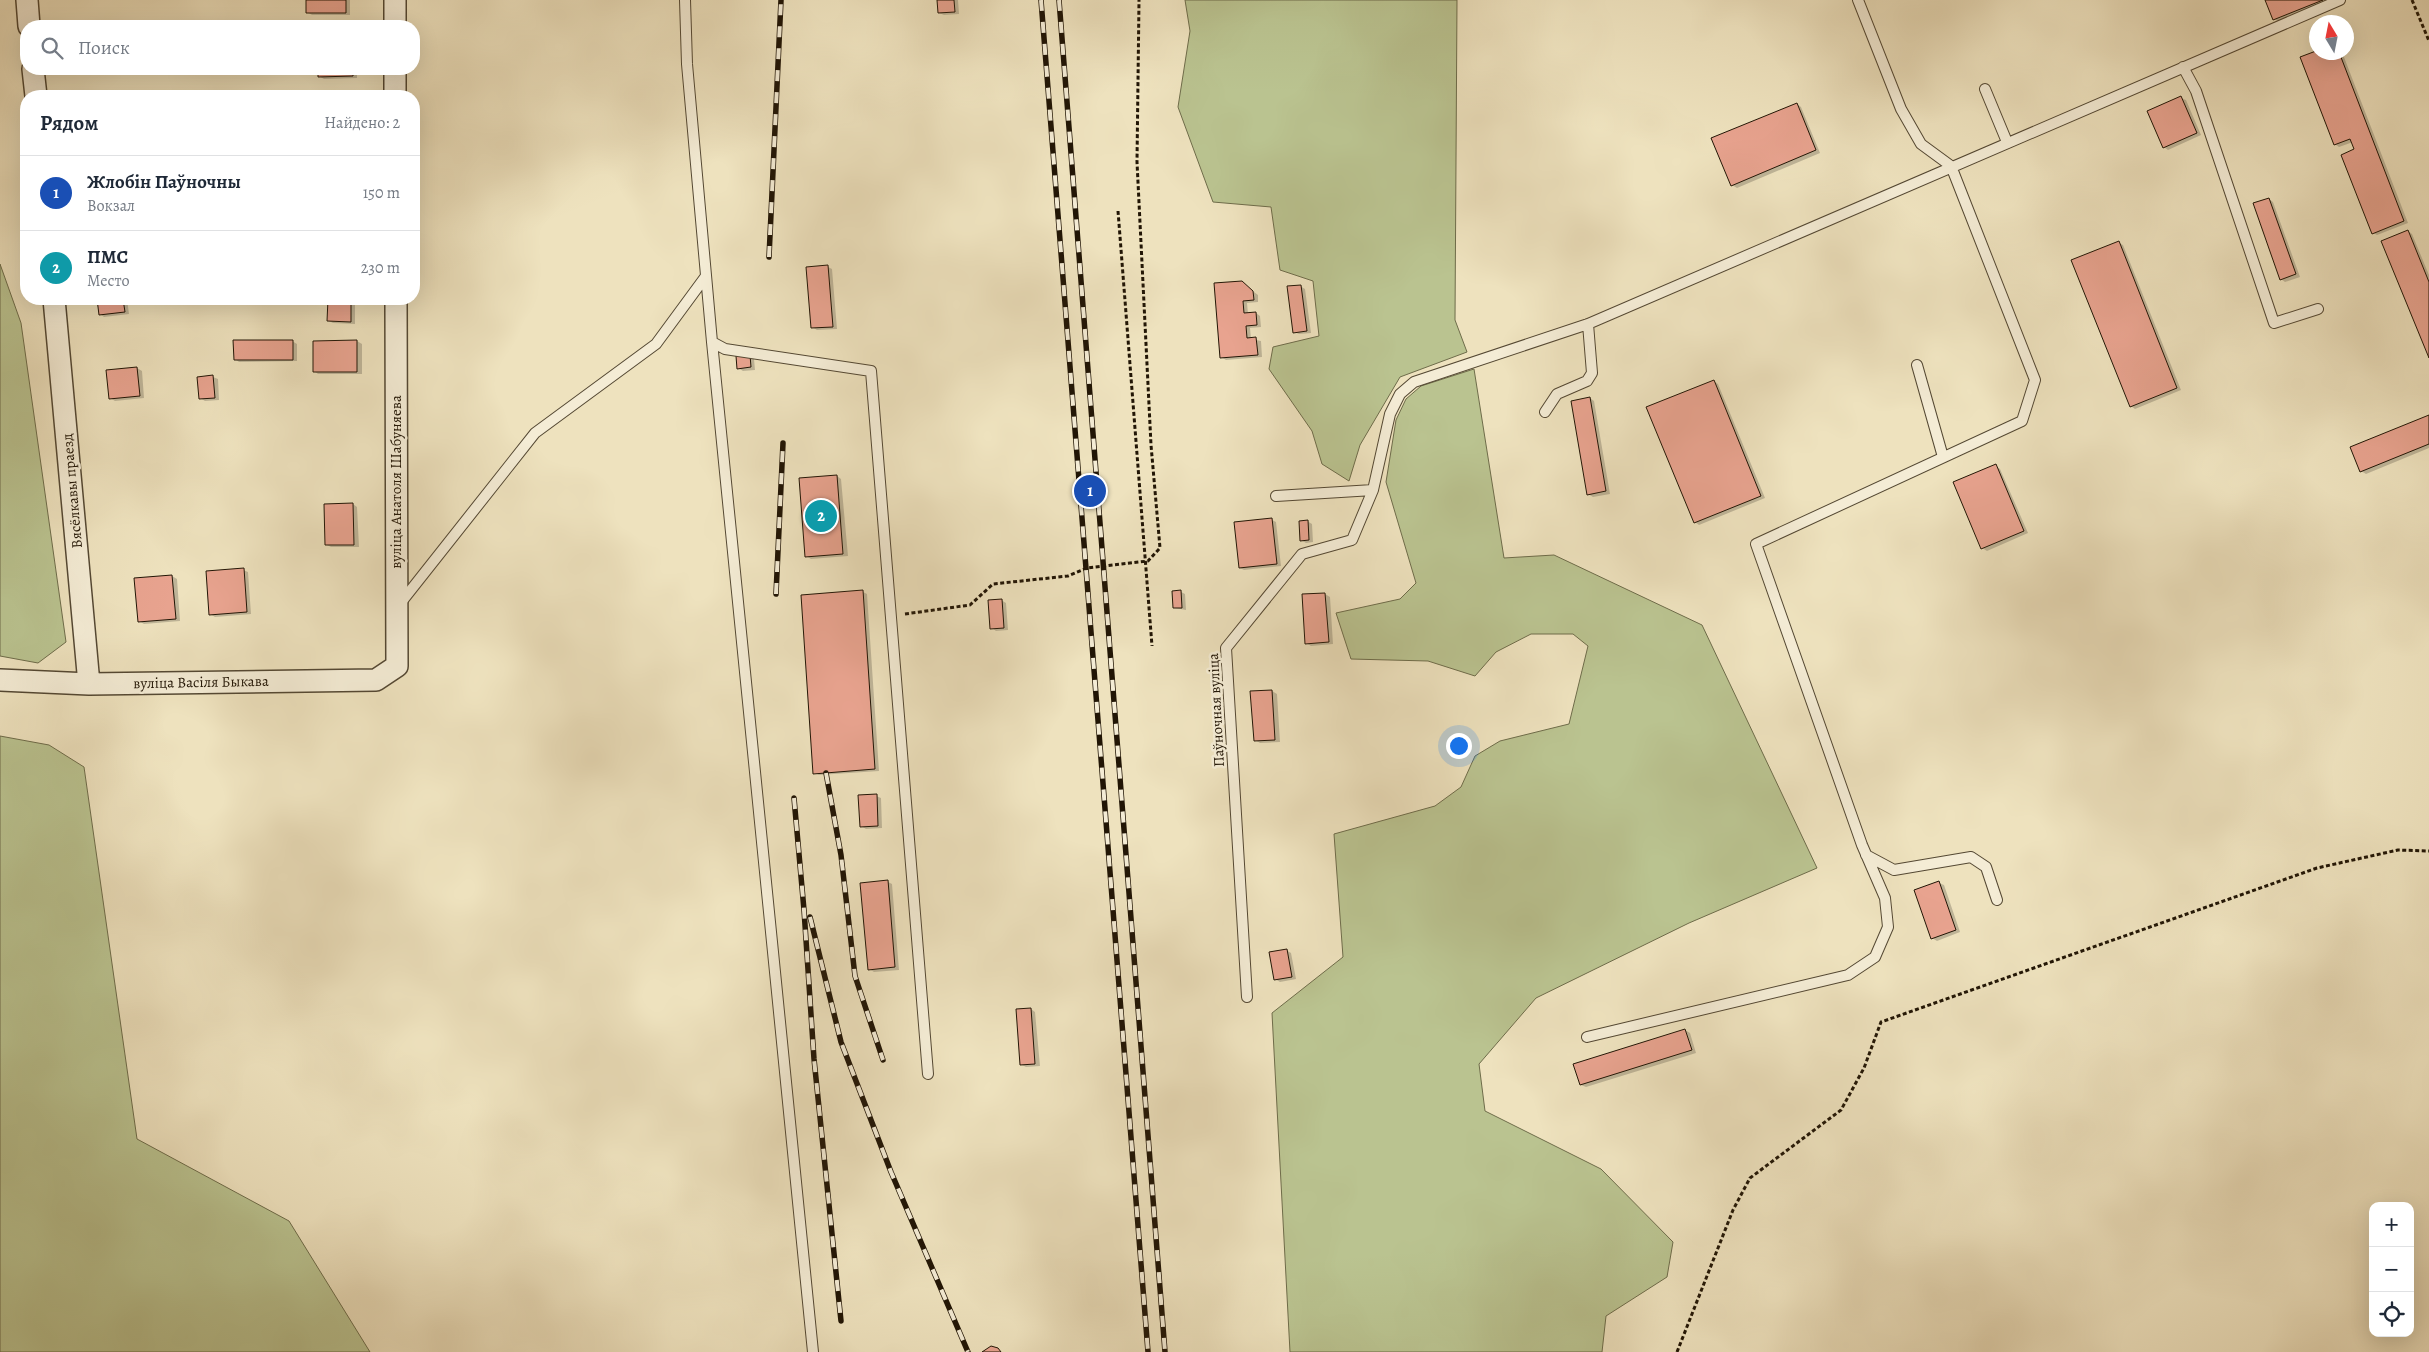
<!DOCTYPE html>
<html lang="ru">
<head>
<meta charset="utf-8">
<style>
	body { margin:0; font-family:Alegreya,serif; background:#f6f6f7; color:#1f2937 }
	.controls { position:absolute; right:15px; bottom:15px; display:grid; overflow:hidden; border-radius:10px; box-shadow:0 5px 20px #0002 }
	.controls button { width:45px; height:45px; display:grid; place-items:center; padding:0; border:0; border-bottom:1px solid #e0e1e3; background:#fff; color:#1f2937; font:25px sans-serif }
	.compass { position:absolute; left:2309px; top:15px; width:45px; height:45px; border-radius:50%; background:#fff; box-shadow:0 5px 20px #0002; rotate:350deg }
	.you { position:absolute; left:1458px; top:745px; width:18px; height:18px; margin:-12px; border:4px solid #fff; border-radius:50%; background:#1a73e8; box-shadow:0 0 0 8px #1a73e833 }
	.badge { display:grid; place-items:center; width:32px; height:32px; border-radius:50%; background:#8f2418; color:#fff; font-size:16px; font-weight:700 }
	.pin { position:absolute; translate:-50% -50%; border:2px solid #fff; box-shadow:0 1px 5px #0006 }
	.list { margin:0; padding:0; list-style:none }
	h2 { display:flex; justify-content:space-between; align-items:center; height:65px; margin:0; padding:0 20px; font-size:21px }
	h2 small { font-size:16px; font-weight:400; color:#747a83 }
	.list li { display:grid; grid-template-columns:32px 1fr auto; gap:15px; align-items:center; box-sizing:border-box; height:75px; padding:0 20px; border-top:1px solid #e0e1e3 }
	.list b { display:block; font-size:19px; white-space:nowrap }
	.list p { margin:0; font-size:16px; white-space:nowrap; color:#747a83 }
	.list em { font-size:16px; font-style:normal; color:#747a83 }
	.icon { flex:none; width:28px; height:28px; fill:none; stroke:currentColor; stroke-width:2; stroke-linecap:round; stroke-linejoin:round }
	.map { position:relative; flex:none; width:2429px; height:1352px; overflow:hidden }
	.search { position:absolute; background:#fff; box-shadow:0 5px 20px #0002; left:20px; top:20px; width:400px; height:55px; display:flex; align-items:center; gap:12px; box-sizing:border-box; padding:0 18px; border-radius:20px; color:#747a83; font-size:19px }
	.panel { position:absolute; background:#fff; box-shadow:0 5px 20px #0002; left:20px; top:90px; width:400px; height:215px; border-radius:20px }
	.map>svg:first-child { display:block }
	.green { fill:#bac390; stroke:#6e6c4a }
	.shadow { fill:#0003 }
	.building { fill:#e8a38f; stroke:#211505 }
	.lines { fill:none; stroke-linecap:round; stroke-linejoin:round }
	.service-casing { stroke:#544833; stroke-width:12 }
	.minor-casing { stroke:#544833; stroke-width:24 }
	.path { stroke:#211505; stroke-width:3; stroke-dasharray:4 2.5; stroke-linecap:butt }
	.service { stroke:#f4ecd5; stroke-width:10 }
	.minor { stroke:#f4ecd5; stroke-width:21 }
	.rail-casing { stroke:#211505; stroke-width:5.5 }
	.rail { stroke:#f4ecd5; stroke-width:4; stroke-dasharray:11; stroke-linecap:butt }
	.labels { text-anchor:middle; dominant-baseline:central; stroke-width:5; stroke-linejoin:round; paint-order:stroke }
	.street-label { font-size:15px; fill:#211505; stroke:#f4ecd5 }
</style>
</head>
<body>
<div class="map">
<svg width="2429" height="1352" viewBox="0 0 2429 1352">
	<rect width="100%" height="100%" fill="#eee2be"/>
	<filter id="stains"><feTurbulence type="fractalNoise" baseFrequency=".004" numOctaves="4"/><feColorMatrix values="0 0 0 0 .2 0 0 0 0 .09 0 0 0 0 .02 0 0 0 .5 -.17"/></filter>
	<radialGradient id="worn" r=".72"><stop offset=".6" stop-color="#630" stop-opacity="0"/><stop offset="1" stop-color="#630" stop-opacity=".3"/></radialGradient>
	<!-- green -->
	<path class="green" d="M 1185,0 L 1457,0 L 1455,320 L 1467,352 L 1400,377 L 1360,445 L 1349,481 L 1322,464 L 1312,431 L 1269,369 L 1273,347 L 1319,336 L 1313,281 L 1280,270 L 1271,207 L 1213,202 L 1178,107 L 1190,31 Z
		M 0,264 L 21,323 L 66,642 L 38,663 L 0,656 Z
		M 1474,369 L 1504,558 L 1554,555 L 1702,625 L 1817,868 L 1689,923 L 1536,998 L 1479,1064 L 1485,1111 L 1601,1169 L 1673,1242 L 1667,1277 L 1606,1316 L 1602,1352 L 1290,1352 L 1272,1013 L 1343,957 L 1334,834 L 1435,806 L 1461,787 L 1475,756 L 1500,741 L 1569,724 L 1588,646 L 1573,634 L 1531,634 L 1496,652 L 1475,676 L 1428,661 L 1351,659 L 1336,613 L 1400,599 L 1416,583 L 1386,482 L 1396,420 L 1406,399 L 1421,386 Z
		M 0,736 L 49,745 L 84,767 L 137,1139 L 289,1221 L 370,1352 L 0,1352 Z"/>
	<!-- shadow -->
	<path class="shadow" d="M 307,0 L 350,0 L 350,15 L 312,15 L 307,12 Z
		M 938,0 L 958,0 L 959,14 L 944,15 L 939,13 Z
		M 2266,0 L 2327,0 L 2328,2 L 2278,21 L 2274,19 Z
		M 2316,52 L 2342,52 L 2408,223 L 2377,235 L 2373,233 L 2353,142 L 2339,147 L 2335,144 Z
		M 74,69 L 111,69 L 112,71 L 79,74 Z
		M 319,69 L 357,69 L 357,78 L 324,79 L 319,76 Z
		M 2181,98 L 2186,100 L 2201,135 L 2168,150 L 2164,147 Z
		M 1797,104 L 1801,107 L 1820,153 L 1737,188 L 1732,185 Z
		M 2269,199 L 2273,202 L 2300,277 L 2285,282 L 2281,279 Z
		M 2408,231 L 2412,234 L 2429,275 L 2429,355 Z
		M 2119,243 L 2123,245 L 2181,390 L 2135,409 L 2131,406 Z
		M 828,267 L 832,269 L 837,329 L 817,330 L 812,327 Z
		M 1246,286 L 1258,295 L 1258,302 L 1247,303 L 1248,314 L 1256,313 L 1260,316 L 1261,327 L 1250,328 L 1251,339 L 1261,341 L 1262,357 L 1226,360 L 1221,357 Z
		M 1300,286 L 1305,289 L 1311,333 L 1299,334 L 1294,332 Z
		M 98,299 L 127,299 L 129,314 L 104,317 L 100,314 Z
		M 329,299 L 355,299 L 355,324 L 333,323 L 329,321 Z
		M 292,341 L 297,344 L 297,361 L 239,362 L 235,359 Z
		M 357,341 L 362,344 L 362,374 L 318,374 L 314,371 L 314,342 Z
		M 749,356 L 754,359 L 755,370 L 743,371 L 738,368 Z
		M 137,368 L 142,371 L 144,398 L 115,401 L 110,398 Z
		M 213,377 L 218,379 L 219,400 L 205,401 L 200,398 Z
		M 1714,381 L 1718,384 L 1765,498 L 1699,525 L 1695,522 Z
		M 1590,398 L 1594,401 L 1610,494 L 1593,497 L 1588,494 Z
		M 2429,417 L 2429,448 L 2366,474 L 2361,471 Z
		M 1996,466 L 2000,469 L 2028,533 L 1987,551 L 1982,548 Z
		M 837,476 L 841,479 L 848,556 L 811,559 L 806,556 Z
		M 353,504 L 357,507 L 359,547 L 331,547 L 327,545 Z
		M 1272,520 L 1276,522 L 1281,566 L 1244,570 L 1240,568 Z
		M 1307,521 L 1312,524 L 1313,542 L 1306,543 L 1301,540 Z
		M 243,570 L 248,572 L 251,614 L 215,617 L 210,614 Z
		M 172,576 L 177,579 L 180,621 L 144,624 L 139,621 Z
		M 863,592 L 867,594 L 879,771 L 819,775 L 815,773 Z
		M 1181,592 L 1185,594 L 1186,610 L 1175,608 Z
		M 1325,594 L 1330,597 L 1333,644 L 1311,646 L 1306,643 Z
		M 1001,600 L 1006,603 L 1008,630 L 996,631 L 992,628 Z
		M 1272,691 L 1277,694 L 1280,742 L 1260,743 L 1255,740 Z
		M 876,796 L 881,798 L 882,828 L 866,829 L 861,826 Z
		M 888,882 L 892,884 L 899,970 L 874,972 L 869,969 Z
		M 1939,883 L 1944,885 L 1960,932 L 1937,941 L 1932,938 Z
		M 1286,950 L 1291,953 L 1296,979 L 1280,982 L 1275,979 Z
		M 1031,1009 L 1035,1012 L 1040,1066 L 1026,1067 L 1022,1065 Z
		M 1685,1030 L 1690,1033 L 1696,1053 L 1586,1087 L 1581,1085 Z"/>
	<!-- building -->
	<path class="building" d="M 306,0 L 346,0 L 346,13 L 306,13 Z
		M 937,0 L 954,0 L 955,12 L 938,13 Z
		M 2265,0 L 2323,0 L 2273,20 Z
		M 2316,51 L 2339,52 L 2404,221 L 2372,234 L 2341,155 L 2354,149 L 2350,139 L 2334,145 L 2300,57 Z
		M 73,69 L 107,69 L 73,72 Z
		M 318,69 L 353,69 L 353,76 L 318,77 Z
		M 2181,96 L 2197,133 L 2163,148 L 2147,111 Z
		M 1797,103 L 1816,150 L 1731,186 L 1711,138 Z
		M 2269,198 L 2296,274 L 2280,280 L 2253,203 Z
		M 2408,230 L 2429,282 L 2429,358 L 2381,241 Z
		M 2119,241 L 2177,388 L 2130,407 L 2071,260 Z
		M 828,265 L 833,327 L 811,328 L 806,267 Z
		M 1242,281 L 1253,291 L 1254,300 L 1243,301 L 1244,313 L 1256,312 L 1257,325 L 1246,326 L 1247,338 L 1256,337 L 1258,355 L 1220,358 L 1214,283 Z
		M 1301,285 L 1307,331 L 1293,333 L 1287,286 Z
		M 97,299 L 123,299 L 125,312 L 99,315 Z
		M 328,299 L 351,299 L 351,322 L 327,321 Z
		M 233,340 L 293,340 L 293,360 L 234,360 Z
		M 357,340 L 357,372 L 313,372 L 313,341 Z
		M 750,355 L 751,367 L 737,369 L 736,356 Z
		M 137,367 L 140,396 L 109,399 L 106,370 Z
		M 213,375 L 215,398 L 199,399 L 197,377 Z
		M 1714,380 L 1761,496 L 1694,523 L 1646,407 Z
		M 1590,397 L 1606,491 L 1587,495 L 1571,401 Z
		M 2429,415 L 2429,444 L 2360,472 L 2350,447 Z
		M 1996,464 L 2024,531 L 1981,549 L 1953,482 Z
		M 837,475 L 843,554 L 805,557 L 799,478 Z
		M 353,503 L 354,545 L 325,545 L 324,504 Z
		M 1272,518 L 1277,564 L 1239,568 L 1234,522 Z
		M 1308,520 L 1309,540 L 1300,541 L 1299,521 Z
		M 244,568 L 247,612 L 209,615 L 206,571 Z
		M 172,575 L 176,619 L 138,622 L 134,578 Z
		M 863,590 L 875,769 L 813,774 L 801,595 Z
		M 1181,590 L 1182,608 L 1173,608 L 1172,591 Z
		M 1325,593 L 1329,642 L 1305,644 L 1302,594 Z
		M 1002,599 L 1004,628 L 990,629 L 988,600 Z
		M 1272,690 L 1275,740 L 1254,741 L 1250,691 Z
		M 877,794 L 878,826 L 860,827 L 858,795 Z
		M 888,880 L 895,967 L 868,970 L 860,883 Z
		M 1939,881 L 1956,930 L 1931,939 L 1914,890 Z
		M 1287,949 L 1292,977 L 1274,980 L 1269,952 Z
		M 1031,1008 L 1035,1064 L 1020,1065 L 1016,1009 Z
		M 1685,1029 L 1692,1050 L 1580,1085 L 1573,1064 Z
		M 991,1346 L 998,1348 L 1001,1352 L 982,1352 Z"/>
	<g class="lines">
		<defs>
			<path id="service" d="M 685,0 L 687,64 L 712,342 L 813,1352
				M 2183,67 L 2196,91 L 2274,323 L 2318,309
				M 1985,89 L 2007,142
				M 712,342 L 725,349 L 871,371 L 928,1074
				M 1917,365 L 1943,457
				M 1545,412 L 1557,394 L 1587,381 L 1592,373 L 1588,324
				M 1276,496 L 1373,490
				M 399,605 L 535,433 L 656,344 L 706,276
				M 1866,855 L 1894,870 L 1971,857 L 1986,867 L 1997,900
				M 1247,997 L 1226,648 L 1302,554 L 1352,540 L 1373,490 L 1390,414 L 1400,394 L 1414,382 L 1588,324 L 2340,0
				M 1587,1037 L 1848,975 L 1875,957 L 1888,927 L 1885,898 L 1862,845 L 1756,544 L 2022,421 L 2035,380 L 1951,166 L 1921,144 L 1901,109 L 1858,0"/>
			<path id="minor" d="M 27,0 L 29,26
				M 395,0 L 395,26
				M 33,69 L 36,96
				M 395,69 L 395,96
				M 54,299 L 89,684
				M 0,680 L 89,684 L 376,680 L 397,666 L 396,299"/>
		</defs>
		<!-- service casing -->
		<use href="#service" class="service-casing"/>
		<!-- minor casing -->
		<use href="#minor" class="minor-casing"/>
		<!-- path -->
		<path class="path" d="M 2412,0 L 2429,41
			M 1118,211 L 1152,646
			M 905,614 L 970,605 L 993,584 L 1068,576 L 1087,568 L 1148,561 L 1160,548 L 1151,445 L 1137,162 L 1139,0
			M 1677,1352 L 1733,1210 L 1750,1178 L 1841,1110 L 1864,1068 L 1881,1022 L 2317,868 L 2398,850 L 2429,851"/>
		<!-- service -->
		<use href="#service" class="service"/>
		<!-- minor -->
		<use href="#minor" class="minor"/>
		<defs>
			<path id="rail" d="M 1041,0 L 1148,1352
				M 1059,0 L 1165,1352
				M 769,257 L 781,0
				M 776,594 L 783,443
				M 826,773 L 841,855 L 855,976 L 883,1060
				M 794,798 L 804,910 L 814,1059 L 841,1321
				M 810,917 L 841,1042 L 891,1172 L 968,1352"/>
		</defs>
		<!-- rail casing -->
		<use href="#rail" class="rail-casing"/>
		<!-- rail -->
		<use href="#rail" class="rail"/>
	</g>
	<g class="labels">
		<!-- street labels -->
		<g class="street-label">
			<text transform="translate(396 482) rotate(-90)">вуліца Анатоля Шабуняева</text>
			<text transform="translate(72 491) rotate(-95)">Вясёлкавы праезд</text>
			<text transform="translate(201 682) rotate(-1)">вуліца Васіля Быкава</text>
			<text transform="translate(1216 710) rotate(-93)">Паўночная вуліца</text>
		</g>
	</g>
	<rect width="100%" height="100%" filter="url(#stains)"/>
	<rect width="100%" height="100%" fill="url(#worn)"/>
</svg>
<div class="controls">
<button>+</button>
<button>−</button>
<button><svg class="icon" aria-label="locate" viewBox="0 0 24 24"><circle cx="12" cy="12" r="6"/><path d="M12 2v4M12 18v4M2 12h4M18 12h4"/></svg></button>
</div>
<svg class="compass" viewBox="-18 -18 36 36"><path d="M0-13l5 13h-10z" fill="#e53935"/><path d="M0 13l5-13h-10z" fill="#747a83"/></svg>
<div class="you"></div>
<div class="pin badge" style="left:1090px;top:491px;background:#1a4fb4">1</div>
<div class="pin badge" style="left:821px;top:516px;background:#0f9aa8">2</div>
<div class="search"><svg class="icon" aria-label="search" viewBox="0 0 24 24"><circle cx="10" cy="10" r="6"/><path d="M15 15l6 6"/></svg>Поиск</div>
<section class="panel">
<h2>Рядом<small>Найдено: 2</small></h2>
<ul class="list">
<li><span class="badge" style="background:#1a4fb4">1</span><div><b>Жлобін Паўночны</b><p>Вокзал</p></div><em>150 m</em></li>
<li><span class="badge" style="background:#0f9aa8">2</span><div><b>ПМС</b><p>Место</p></div><em>230 m</em></li>
</ul>
</section>
</div>
</body>
</html>
